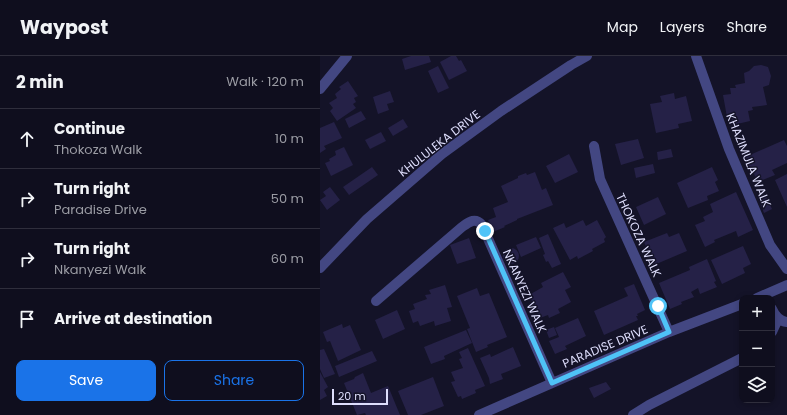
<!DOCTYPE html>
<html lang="en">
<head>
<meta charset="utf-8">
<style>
	body { margin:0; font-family:Poppins,sans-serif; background:#181727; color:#f1f3f6 }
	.controls { position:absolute; right:12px; bottom:12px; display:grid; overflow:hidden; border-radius:8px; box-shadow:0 2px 6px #0003 }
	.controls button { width:36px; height:36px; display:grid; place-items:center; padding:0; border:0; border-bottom:1px solid #2f2e3c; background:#0f0e1e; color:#f1f3f6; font:20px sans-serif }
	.scale { position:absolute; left:12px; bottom:10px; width:56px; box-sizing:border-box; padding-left:4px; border:2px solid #dedefc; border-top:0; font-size:11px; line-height:14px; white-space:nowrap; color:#dedefc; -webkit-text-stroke:3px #141328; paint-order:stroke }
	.stop { position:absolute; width:12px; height:12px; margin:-9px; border:3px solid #4fc3f7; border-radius:50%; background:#fff }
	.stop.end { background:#4fc3f7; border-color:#fff; box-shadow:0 1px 4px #0008 }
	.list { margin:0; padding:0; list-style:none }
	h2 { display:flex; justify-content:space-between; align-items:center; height:52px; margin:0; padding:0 16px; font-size:17px }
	h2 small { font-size:13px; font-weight:400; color:#9b9ca4 }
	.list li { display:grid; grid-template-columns:26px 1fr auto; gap:12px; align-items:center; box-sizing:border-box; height:60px; padding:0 16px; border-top:1px solid #2f2e3c }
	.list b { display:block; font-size:15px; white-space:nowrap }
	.list p { margin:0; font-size:13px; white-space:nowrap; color:#9b9ca4 }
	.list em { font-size:13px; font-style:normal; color:#9b9ca4 }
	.actions { display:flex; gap:8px; padding:12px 16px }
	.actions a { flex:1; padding:9px 0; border:1px solid #1a73e8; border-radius:8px; text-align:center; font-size:14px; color:#1a73e8 }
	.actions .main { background:#1a73e8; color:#fff }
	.icon { flex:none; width:22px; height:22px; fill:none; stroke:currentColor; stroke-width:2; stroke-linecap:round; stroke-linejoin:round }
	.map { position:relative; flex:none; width:467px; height:359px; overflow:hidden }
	header { display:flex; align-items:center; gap:24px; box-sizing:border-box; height:56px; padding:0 20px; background:#0f0e1e; border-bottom:1px solid #2f2e3c }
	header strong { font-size:19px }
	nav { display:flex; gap:22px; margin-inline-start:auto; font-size:14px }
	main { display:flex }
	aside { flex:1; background:#0f0e1e }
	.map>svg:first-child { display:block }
	.building { fill:#252147 }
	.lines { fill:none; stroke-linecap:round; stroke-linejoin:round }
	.minor { stroke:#434782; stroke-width:10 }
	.route { stroke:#4fc3f7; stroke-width:5 }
	.labels { text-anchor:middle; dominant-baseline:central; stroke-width:3; stroke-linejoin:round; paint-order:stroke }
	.street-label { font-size:12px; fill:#dedefc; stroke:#141328 }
</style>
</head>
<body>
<header>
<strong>Waypost</strong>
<nav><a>Map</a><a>Layers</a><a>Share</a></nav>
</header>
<main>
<aside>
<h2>2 min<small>Walk · 120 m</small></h2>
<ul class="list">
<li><svg class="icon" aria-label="ahead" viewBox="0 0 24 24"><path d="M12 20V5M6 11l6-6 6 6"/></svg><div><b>Continue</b><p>Thokoza Walk</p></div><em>10 m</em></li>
<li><svg class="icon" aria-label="right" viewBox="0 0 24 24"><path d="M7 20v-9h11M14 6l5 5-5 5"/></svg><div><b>Turn right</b><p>Paradise Drive</p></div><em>50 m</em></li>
<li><svg class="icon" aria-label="right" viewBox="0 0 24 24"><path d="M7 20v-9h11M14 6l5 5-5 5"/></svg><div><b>Turn right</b><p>Nkanyezi Walk</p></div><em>60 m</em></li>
<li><svg class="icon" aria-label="arrive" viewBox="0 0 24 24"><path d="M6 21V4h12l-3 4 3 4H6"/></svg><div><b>Arrive at destination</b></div></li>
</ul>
<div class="actions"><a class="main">Save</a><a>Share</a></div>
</aside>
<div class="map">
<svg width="467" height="359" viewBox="0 0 467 359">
	<rect width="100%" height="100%" fill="#141328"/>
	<!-- building -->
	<path class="building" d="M 91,0 L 109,0 L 111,6 L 85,14 L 82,3 Z
		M 131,0 L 136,0 L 139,5 L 141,4 L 147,15 L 129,24 L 120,6 Z
		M 441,9 L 448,11 L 451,20 L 449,29 L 443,31 L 447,49 L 432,51 L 433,54 L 428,55 L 430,65 L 413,69 L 411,60 L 407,61 L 403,39 L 411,38 L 410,32 L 416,32 L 415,29 L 425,27 L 424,17 L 429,15 L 434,10 Z
		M 118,10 L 129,32 L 118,37 L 108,15 Z
		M 28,25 L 38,40 L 34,42 L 36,46 L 33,48 L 36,52 L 17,65 L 10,55 L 13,52 L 9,47 L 17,42 L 15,38 L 21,33 L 19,31 Z
		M 70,35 L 74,46 L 67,48 L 69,54 L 58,58 L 53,41 Z
		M 354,37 L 355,43 L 366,40 L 372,65 L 358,68 L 359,72 L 336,77 L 330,48 L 342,46 L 340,40 Z
		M 41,55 L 46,63 L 29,72 L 25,63 Z
		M 83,63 L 88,71 L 73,80 L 68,72 Z
		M 14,66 L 22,82 L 4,90 L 6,93 L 0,97 L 0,72 Z
		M 61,76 L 66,85 L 50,93 L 45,84 Z
		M 318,83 L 324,102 L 301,109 L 295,88 Z
		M 464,84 L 467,90 L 467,107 L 452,114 L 455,119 L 438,126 L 432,114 L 429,115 L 423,102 Z
		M 24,91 L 33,109 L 11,120 L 5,107 L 10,105 L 9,103 L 16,99 L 15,95 Z
		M 351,93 L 353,101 L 338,104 L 337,96 Z
		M 249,98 L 258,116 L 235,127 L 226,110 Z
		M 333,108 L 335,117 L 316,122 L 314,112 Z
		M 52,111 L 58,119 L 29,139 L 23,131 Z
		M 392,111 L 398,124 L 395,126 L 399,135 L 387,140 L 388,144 L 368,152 L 357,127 Z
		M 215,116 L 222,134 L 226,132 L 233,149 L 197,163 L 197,164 L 184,170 L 185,171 L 173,176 L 168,164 L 176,161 L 173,152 L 188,146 L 181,130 L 198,122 L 198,120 L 206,117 L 207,119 Z
		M 467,118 L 467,151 L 455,124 Z
		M 10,131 L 20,144 L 7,154 L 0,144 L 6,140 L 3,136 Z
		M 416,136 L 433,174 L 418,181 L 416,175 L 394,184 L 395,186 L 385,191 L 375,169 L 385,165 L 383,161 L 393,156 L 390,148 Z
		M 445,138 L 452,153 L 444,157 L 438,141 Z
		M 338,141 L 346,158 L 324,169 L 316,151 Z
		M 263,164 L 266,170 L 277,164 L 286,181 L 284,183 L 285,186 L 272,193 L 273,195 L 258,203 L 257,200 L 250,204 L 233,172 L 244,167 L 246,172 Z
		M 347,177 L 349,181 L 359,177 L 367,195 L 334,209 L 324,186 Z
		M 228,178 L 241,208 L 232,212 L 228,205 L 226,206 L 223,199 L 225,198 L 219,182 Z
		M 216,181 L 221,192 L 201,201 L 196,189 Z
		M 149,182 L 156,202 L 137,208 L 130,189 Z
		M 423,190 L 431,208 L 423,212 L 425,217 L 402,228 L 391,204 Z
		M183 200a8 8 0 1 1 16 0a8 8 0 1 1-16 0Z
		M 387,203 L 396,225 L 394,226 L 397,231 L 380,238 L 378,232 L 371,236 L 374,241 L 361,246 L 362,248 L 350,253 L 339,227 L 370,214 L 369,211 Z
		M 243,216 L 251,231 L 245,234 L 251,246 L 238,253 L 240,257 L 229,262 L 228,259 L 220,262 L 209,239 L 223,231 L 221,227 Z
		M 314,228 L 325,254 L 317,258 L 318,260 L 316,260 L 318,264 L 284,279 L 274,255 L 308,240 L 304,232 Z
		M 125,229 L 132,251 L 127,252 L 131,265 L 115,270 L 114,265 L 100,270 L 98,265 L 93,267 L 89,255 L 95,253 L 93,248 L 107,243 L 105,239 L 111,238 L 109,234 Z
		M 157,232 L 160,240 L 169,237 L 187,281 L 167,289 L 168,291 L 156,296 L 147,273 L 150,272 L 137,240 Z
		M 77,254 L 85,273 L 63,283 L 55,264 Z
		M 258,262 L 266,280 L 245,290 L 247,293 L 235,298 L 229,285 L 239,281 L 235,272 Z
		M 22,268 L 23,272 L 30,269 L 41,294 L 18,305 L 10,285 L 7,286 L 3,276 Z
		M 234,271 L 237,279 L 229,282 L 226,274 Z
		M 146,274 L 152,287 L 124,300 L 125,303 L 111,308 L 104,291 Z
		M 193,291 L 201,310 L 181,318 L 183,323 L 170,328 L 169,322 L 160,302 L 170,298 L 171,301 Z
		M 148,292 L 165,330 L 155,334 L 156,337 L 142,343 L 141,340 L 138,341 L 131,326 L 135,325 L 131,316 L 143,312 L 139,303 L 142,302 L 139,296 Z
		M 4,293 L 15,318 L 4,322 L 0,313 L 0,294 Z
		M 52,295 L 57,305 L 19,321 L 15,310 Z
		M 0,316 L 8,331 L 4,334 L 7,340 L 0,344 Z
		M 43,317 L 51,337 L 68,330 L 80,359 L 46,359 L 45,357 L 37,359 L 24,327 L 34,323 L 35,321 Z
		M 113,321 L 124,350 L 101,359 L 88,359 L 78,335 Z
		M 286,326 L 291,333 L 274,342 L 269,332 Z"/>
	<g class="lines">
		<!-- minor -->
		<path class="minor" d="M 376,0 L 409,93 L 450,189 L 467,213
			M 0,33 L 27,0
			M 274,90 L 280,123 L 349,276
			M 0,212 L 47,163 L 122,98 L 181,55 L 251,9 L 267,0
			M 437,242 L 467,229
			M 56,245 L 142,171 C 149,166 155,161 162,169 L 232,327
			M 452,253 C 455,260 459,265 467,266
			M 452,276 L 458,263
			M 159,359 L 349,276 L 422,248
			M 313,359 L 329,349 L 422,302"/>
	</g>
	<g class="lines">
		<!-- route -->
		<path class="route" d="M 165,175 L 232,327 L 349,276 L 338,250"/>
	</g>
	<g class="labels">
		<!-- street labels -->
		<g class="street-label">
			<text transform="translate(119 87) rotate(-38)">KHULULEKA DRIVE</text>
			<text transform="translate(429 104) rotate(68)">KHAZIMULA WALK</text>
			<text transform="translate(319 179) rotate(65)">THOKOZA WALK</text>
			<text transform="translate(205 235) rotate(66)">NKANYEZI WALK</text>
			<text transform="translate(285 290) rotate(-23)">PARADISE DRIVE</text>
		</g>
	</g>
</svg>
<div class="controls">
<button>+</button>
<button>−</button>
<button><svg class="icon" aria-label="layers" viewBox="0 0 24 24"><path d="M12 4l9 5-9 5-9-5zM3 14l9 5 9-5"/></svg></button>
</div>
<div class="scale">20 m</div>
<div class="stop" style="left:338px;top:250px"></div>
<div class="stop end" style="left:165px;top:175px"></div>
</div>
</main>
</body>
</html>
